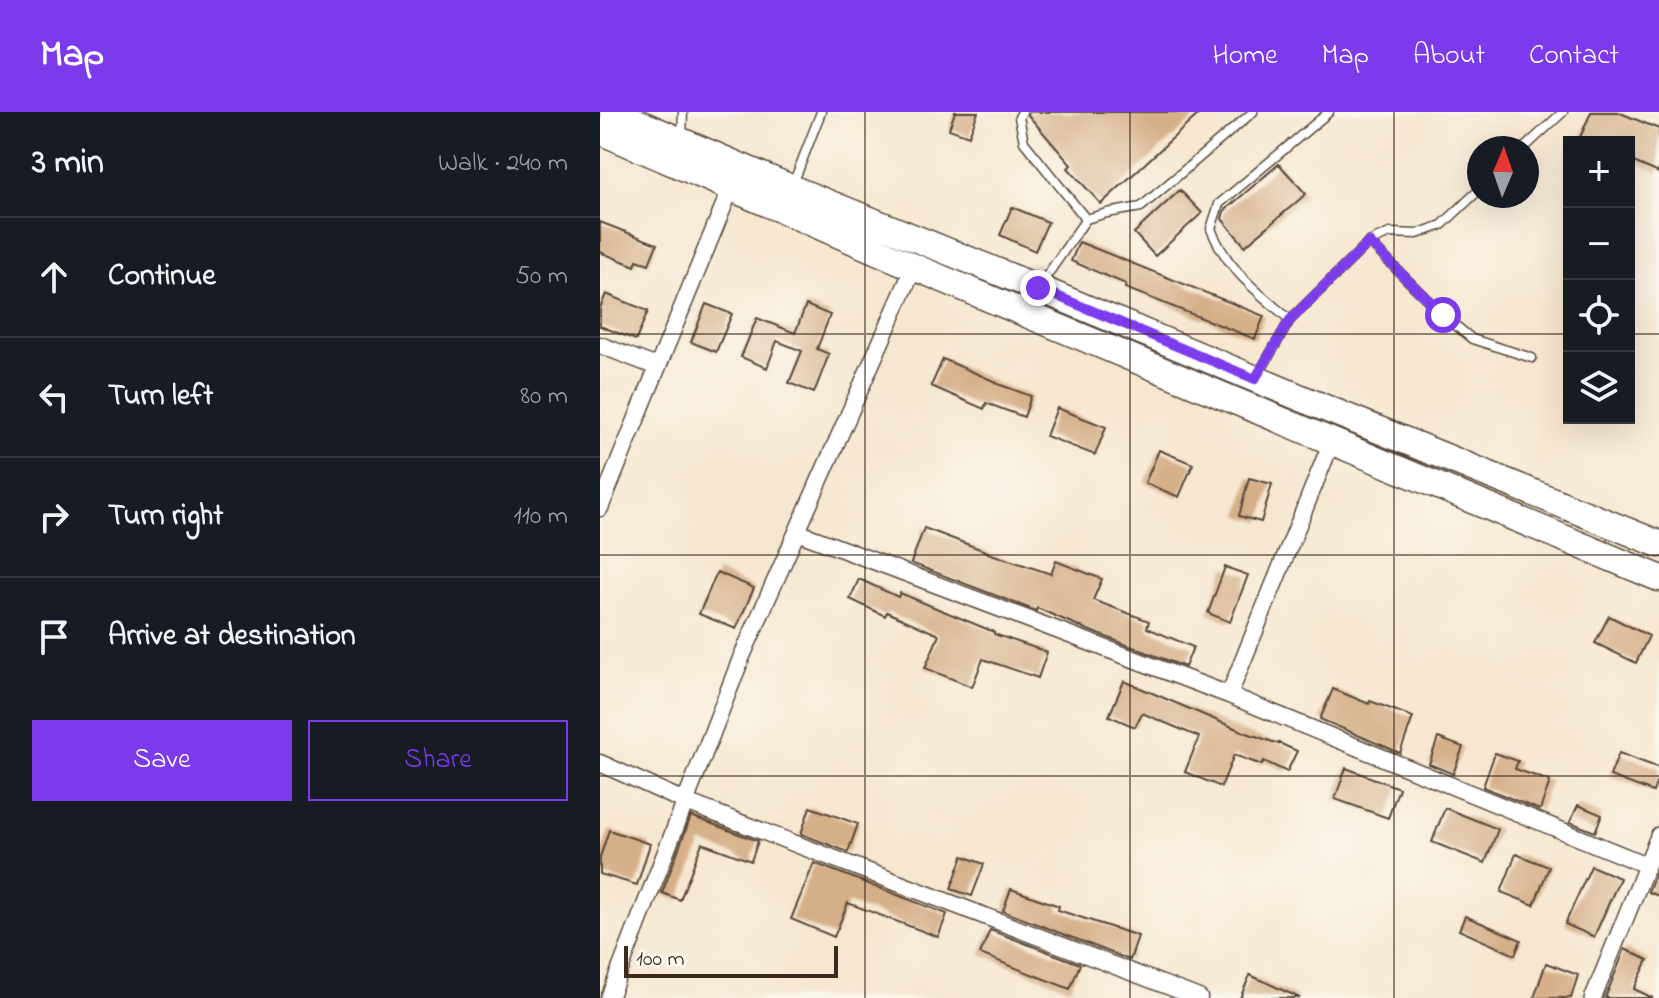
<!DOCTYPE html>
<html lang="en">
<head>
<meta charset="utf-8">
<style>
	body { margin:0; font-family:"Indie Flower",sans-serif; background:#242831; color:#f1f3f6 }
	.controls { position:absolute; right:24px; top:24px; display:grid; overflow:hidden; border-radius:0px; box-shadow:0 8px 32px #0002 }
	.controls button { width:72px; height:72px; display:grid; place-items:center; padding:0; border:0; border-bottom:2px solid #363941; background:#171b24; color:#f1f3f6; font:40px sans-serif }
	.compass { position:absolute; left:867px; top:24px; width:72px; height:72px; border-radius:50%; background:#171b24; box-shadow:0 8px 32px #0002; rotate:2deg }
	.scale { position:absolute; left:24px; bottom:20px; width:214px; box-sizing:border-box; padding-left:8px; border:4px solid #3b2a1e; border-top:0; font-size:22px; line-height:28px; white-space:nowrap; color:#3b2a1e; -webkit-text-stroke:6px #fbf7ec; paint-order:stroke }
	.stop { position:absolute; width:24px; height:24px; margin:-18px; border:6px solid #7c3aed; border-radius:50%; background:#fff }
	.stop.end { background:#7c3aed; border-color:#fff; box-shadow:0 2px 8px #0008 }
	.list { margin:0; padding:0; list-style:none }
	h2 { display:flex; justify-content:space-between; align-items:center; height:104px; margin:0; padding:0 32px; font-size:34px }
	h2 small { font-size:26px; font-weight:400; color:#9ea1a6 }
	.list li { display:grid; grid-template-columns:52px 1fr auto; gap:24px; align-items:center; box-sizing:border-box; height:120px; padding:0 32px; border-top:2px solid #363941 }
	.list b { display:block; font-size:30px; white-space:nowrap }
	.list em { font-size:26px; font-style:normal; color:#9ea1a6 }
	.actions { display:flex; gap:16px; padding:24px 32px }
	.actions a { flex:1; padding:18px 0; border:2px solid #7c3aed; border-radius:0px; text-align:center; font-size:28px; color:#7c3aed }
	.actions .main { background:#7c3aed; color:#fff }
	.icon { flex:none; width:44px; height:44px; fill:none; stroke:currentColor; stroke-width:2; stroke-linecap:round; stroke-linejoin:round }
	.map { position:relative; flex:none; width:1059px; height:886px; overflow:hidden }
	header { display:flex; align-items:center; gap:48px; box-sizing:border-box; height:112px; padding:0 40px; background:#7c3aed; color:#fff }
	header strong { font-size:38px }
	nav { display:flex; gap:44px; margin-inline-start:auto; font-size:28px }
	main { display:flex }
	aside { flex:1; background:#171b24 }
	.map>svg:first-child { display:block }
	.building { fill:#d5af88 }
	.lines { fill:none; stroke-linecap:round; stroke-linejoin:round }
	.service-casing { stroke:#574639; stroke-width:11 }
	.minor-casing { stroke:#574639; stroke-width:19 }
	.primary-casing { stroke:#574639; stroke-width:29 }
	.service { stroke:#fff; stroke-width:8 }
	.minor { stroke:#fff; stroke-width:16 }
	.primary { stroke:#fff; stroke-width:26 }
	.route { stroke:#7c3aed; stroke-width:10 }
	.grid { fill:none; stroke:#3b2a1e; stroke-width:2; stroke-opacity:0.55 }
</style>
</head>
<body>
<header>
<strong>Map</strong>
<nav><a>Home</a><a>Map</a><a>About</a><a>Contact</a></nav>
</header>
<main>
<aside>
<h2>3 min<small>Walk · 240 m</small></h2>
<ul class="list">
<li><svg class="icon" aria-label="ahead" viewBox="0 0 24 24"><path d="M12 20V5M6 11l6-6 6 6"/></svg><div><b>Continue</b></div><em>50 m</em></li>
<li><svg class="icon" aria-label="left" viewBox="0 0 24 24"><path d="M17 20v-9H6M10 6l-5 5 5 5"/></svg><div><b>Turn left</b></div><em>80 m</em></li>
<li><svg class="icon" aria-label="right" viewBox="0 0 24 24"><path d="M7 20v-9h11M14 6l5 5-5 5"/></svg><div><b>Turn right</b></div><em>110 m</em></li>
<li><svg class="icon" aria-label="arrive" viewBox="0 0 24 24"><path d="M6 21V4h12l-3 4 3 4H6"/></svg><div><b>Arrive at destination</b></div></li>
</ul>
<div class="actions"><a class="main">Save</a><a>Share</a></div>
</aside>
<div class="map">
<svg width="1059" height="886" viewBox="0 0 1059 886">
	<rect width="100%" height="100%" fill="#fbf7ec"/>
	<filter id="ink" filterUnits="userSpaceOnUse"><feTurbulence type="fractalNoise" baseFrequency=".0125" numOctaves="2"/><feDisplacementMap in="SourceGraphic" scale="16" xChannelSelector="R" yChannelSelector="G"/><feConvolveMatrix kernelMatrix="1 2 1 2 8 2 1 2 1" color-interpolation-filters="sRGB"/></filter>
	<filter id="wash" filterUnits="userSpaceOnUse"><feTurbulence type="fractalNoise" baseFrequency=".006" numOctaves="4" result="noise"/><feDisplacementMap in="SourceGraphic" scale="32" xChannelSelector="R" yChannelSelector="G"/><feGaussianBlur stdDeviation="1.8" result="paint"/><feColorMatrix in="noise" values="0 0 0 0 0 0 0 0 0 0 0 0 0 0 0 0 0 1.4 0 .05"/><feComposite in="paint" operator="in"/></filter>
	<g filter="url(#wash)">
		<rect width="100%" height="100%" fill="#f6e7d0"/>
		<g id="blocks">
			<!-- building -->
			<path class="building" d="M 355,0 L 378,0 L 369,24 L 349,17 Z
				M 429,0 L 601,0 L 501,92 L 468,56 L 471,53 L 428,3 Z
				M 991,0 L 1018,0 L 1059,17 L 1059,61 L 1029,48 L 1029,30 L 978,30 Z
				M 679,52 L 706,82 L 645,134 L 622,107 L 624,99 Z
				M 580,78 L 602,101 L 555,144 L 534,121 Z
				M 412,95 L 448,110 L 435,139 L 400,123 Z
				M 0,110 L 57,132 L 49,152 L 37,148 L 35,154 L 0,140 Z
				M 479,130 L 664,204 L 655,227 L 525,176 L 526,172 L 471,149 Z
				M 6,182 L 48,199 L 36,228 L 0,214 L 0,196 Z
				M 106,192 L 132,202 L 116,240 L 91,230 Z
				M 206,193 L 230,203 L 217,237 L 229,242 L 214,281 L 189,271 L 202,239 L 177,229 L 167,256 L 141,245 L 157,206 L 195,221 Z
				M 343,247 L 396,270 L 395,271 L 431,284 L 424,305 L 386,291 L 384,297 L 331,274 Z
				M 457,296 L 506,315 L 495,343 L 446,324 Z
				M 559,338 L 593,352 L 579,385 L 545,371 Z
				M 649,366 L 672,372 L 661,410 L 639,404 Z
				M 324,416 L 388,440 L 388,441 L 451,462 L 456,449 L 502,467 L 493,488 L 549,509 L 547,516 L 593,535 L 585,555 L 488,518 L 437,496 L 436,499 L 311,451 Z
				M 625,455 L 648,463 L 630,510 L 608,501 Z
				M 117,460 L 154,476 L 136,517 L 99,502 Z
				M 259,467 L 298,485 L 300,481 L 394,520 L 394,522 L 447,540 L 438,566 L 383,547 L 372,575 L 325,556 L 339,523 L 287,500 L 285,504 L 250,487 Z
				M 1009,504 L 1049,524 L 1036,551 L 995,531 Z
				M 524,569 L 644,620 L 679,632 L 679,631 L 697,639 L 687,660 L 664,649 L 662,653 L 634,643 L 621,675 L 585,660 L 599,625 L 542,601 L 535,615 L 509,604 Z
				M 733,577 L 769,592 L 770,589 L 813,605 L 800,641 L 720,607 Z
				M 838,626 L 863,635 L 853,662 L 829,652 Z
				M 895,641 L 918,649 L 915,657 L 950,669 L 940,698 L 883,675 Z
				M 1019,641 L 1059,656 L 1059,663 L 1053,680 L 1010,664 Z
				M 746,656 L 799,676 L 788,706 L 735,687 Z
				M 978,693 L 1002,703 L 995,720 L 970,710 Z
				M 210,695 L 258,712 L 248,740 L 201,722 Z
				M 845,696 L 898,717 L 885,751 L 832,730 Z
				M 91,704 L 158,729 L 151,749 L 102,731 L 80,788 L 62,781 Z
				M 9,718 L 50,732 L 37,773 L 0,762 L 0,745 Z
				M 916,742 L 949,755 L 934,793 L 901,780 Z
				M 363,744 L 384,752 L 372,784 L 351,777 Z
				M 214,751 L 347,802 L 338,825 L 248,791 L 234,825 L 191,807 Z
				M 1059,752 L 1059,784 L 1048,780 Z
				M 991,754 L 1020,766 L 994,825 L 965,812 Z
				M 411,777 L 459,794 L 458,798 L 538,824 L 530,848 L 403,799 Z
				M 865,804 L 921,828 L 915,843 L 859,818 Z
				M 390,818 L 480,852 L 470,877 L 380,842 Z
				M 1025,837 L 1048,848 L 1034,877 L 1053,886 L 1005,886 Z
				M 946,851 L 978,863 L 971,886 L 934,886 Z
				M 650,863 L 700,886 L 640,886 Z"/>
		</g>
	</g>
	<g filter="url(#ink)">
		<use href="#blocks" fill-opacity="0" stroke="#574639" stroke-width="2"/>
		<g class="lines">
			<defs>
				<path id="service" d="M 422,0 L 419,5 L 424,30 L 486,107
					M 82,26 L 83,0
					M 924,36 L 963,0
					M 193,72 L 221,0
					M 769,130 L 843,203 L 872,227 L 932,246
					M 441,172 L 486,107 L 507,101 L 541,95 L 653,0
					M 690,208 C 657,179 628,159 611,117 L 619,92 L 729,0
					M 658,263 L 690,208 L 769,130 L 790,121 L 817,122 L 842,113 L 879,78"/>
				<path id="minor" d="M 0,233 L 57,255
					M 0,396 L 131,76
					M 197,420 L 629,583 L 1046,753
					M 629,583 L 732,329
					M 0,651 L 86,690 L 599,886
					M 9,886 L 142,544 L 314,155
					M 993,886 L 1059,723"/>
				<path id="primary" d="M 13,0 L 191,76 L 438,176 L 725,296 L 1059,432
					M 0,19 L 314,155 L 1059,466"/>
			</defs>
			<!-- service casing -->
			<use href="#service" class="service-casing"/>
			<!-- minor casing -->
			<use href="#minor" class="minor-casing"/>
			<!-- primary casing -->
			<use href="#primary" class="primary-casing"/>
			<!-- service -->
			<use href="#service" class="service"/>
			<!-- minor -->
			<use href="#minor" class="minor"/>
			<!-- primary -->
			<use href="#primary" class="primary"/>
		</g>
	</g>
	<g class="lines" filter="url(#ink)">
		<!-- route -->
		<path class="route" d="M 438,176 L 655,267 L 690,208 L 769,130 L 843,203"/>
	</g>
	<!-- grid -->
	<path class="grid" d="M 265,0 L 265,886M 530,0 L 530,886M 794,0 L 794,886M 0,222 L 969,222M 1029,222 L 1059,222M 0,443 L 1059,443M 0,664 L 1059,664"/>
</svg>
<div class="controls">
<button>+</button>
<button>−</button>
<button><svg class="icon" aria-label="locate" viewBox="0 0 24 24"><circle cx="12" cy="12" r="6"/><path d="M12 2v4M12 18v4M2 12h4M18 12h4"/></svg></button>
<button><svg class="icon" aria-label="layers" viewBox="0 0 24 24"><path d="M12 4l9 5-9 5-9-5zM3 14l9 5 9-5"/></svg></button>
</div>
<svg class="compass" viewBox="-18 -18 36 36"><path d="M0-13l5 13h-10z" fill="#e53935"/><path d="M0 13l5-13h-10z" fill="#9ea1a6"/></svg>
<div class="scale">100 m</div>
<div class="stop" style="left:843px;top:203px"></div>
<div class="stop end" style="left:438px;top:176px"></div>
</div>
</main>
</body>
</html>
